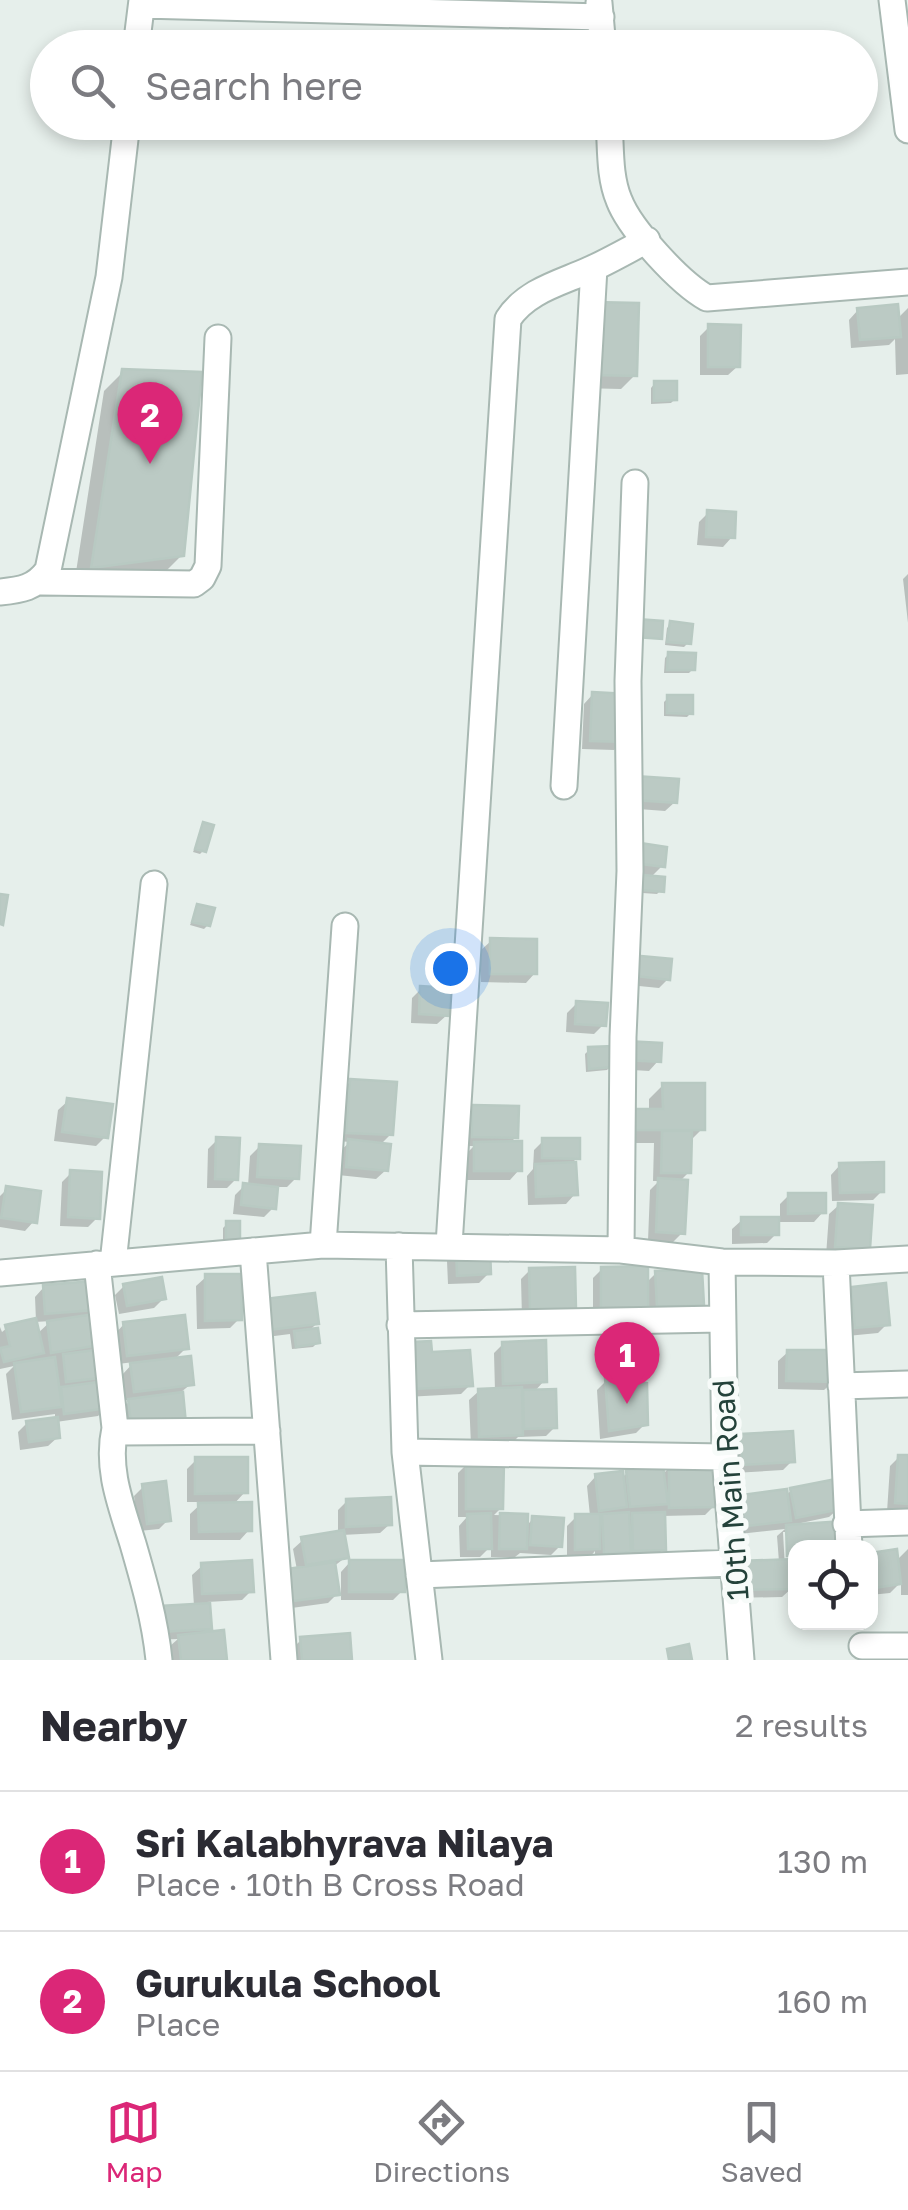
<!DOCTYPE html>
<html lang="en">
<head>
<meta charset="utf-8">
<style>
	body { margin:0; font-family:"Golos Text",sans-serif; background:#f2f2f3; color:#2b2b33 }
	.controls { position:absolute; right:30px; bottom:30px; display:grid; overflow:hidden; border-radius:20px; box-shadow:0 5px 15px #0003 }
	.controls button { width:90px; height:90px; display:grid; place-items:center; padding:0; border:0; border-bottom:2px solid #e1e1e2; background:#fff; color:#2b2b33; font:50px sans-serif }
	.you { position:absolute; left:450px; top:968px; width:35px; height:35px; margin:-25px; border:8px solid #fff; border-radius:50%; background:#1a73e8; box-shadow:0 0 0 15px #1a73e833 }
	.badge { display:grid; place-items:center; width:65px; height:65px; border-radius:50%; background:#db2777; color:#fff; font-size:32px; font-weight:700 }
	.pin { position:absolute; translate:-50% -82px; filter:drop-shadow(0 2px 5px #0008) }
	.pin::after { content:''; position:absolute; top:52px; width:35px; height:30px; background:inherit; clip-path:polygon(0 0,100% 0,50% 100%) }
	.list { margin:0; padding:0; list-style:none }
	h2 { display:flex; justify-content:space-between; align-items:center; height:130px; margin:0; padding:0 40px; font-size:42px }
	h2 small { font-size:32px; font-weight:400; color:#7c7c81 }
	.list li { display:grid; grid-template-columns:65px 1fr auto; gap:30px; align-items:center; box-sizing:border-box; height:140px; padding:0 40px; border-top:2px solid #e1e1e2 }
	.list b { display:block; font-size:38px; white-space:nowrap }
	.list p { margin:0; font-size:32px; white-space:nowrap; color:#7c7c81 }
	.list em { font-size:32px; font-style:normal; color:#7c7c81 }
	.icon { flex:none; width:55px; height:55px; fill:none; stroke:currentColor; stroke-width:2; stroke-linecap:round; stroke-linejoin:round }
	.map { position:relative; flex:none; width:908px; height:1660px; overflow:hidden }
	.search { position:absolute; background:#fff; box-shadow:0 5px 15px #0003; left:30px; right:30px; top:30px; height:110px; display:flex; align-items:center; gap:25px; box-sizing:border-box; padding:0 35px; border-radius:55px; color:#7c7c81; font-size:38px }
	.sheet { height:410px; background:#fff }
	nav { display:flex; justify-content:space-around; align-items:center; box-sizing:border-box; height:140px; border-top:2px solid #e1e1e2; background:#fff; font-size:28px; color:#7c7c81 }
	nav a { display:grid; justify-items:center; gap:5px }
	nav .on { color:#db2777 }
	.map>svg:first-child { display:block }
	.shadow { fill:#0003; fill-rule:evenodd }
	.building { fill:#bbcac4; stroke:#b8c9c2; stroke-width:2.5 }
	.lines { fill:none; stroke-linecap:round; stroke-linejoin:round }
	.street-casing { stroke:#a8b8b2; stroke-width:29 }
	.street { stroke:#fff; stroke-width:25 }
	.labels { text-anchor:middle; dominant-baseline:central; stroke-width:10; stroke-linejoin:round; paint-order:stroke }
	.street-label { font-size:30px; fill:#24423a; stroke:#f7fbf9 }
</style>
</head>
<body>
<div class="map">
<svg width="908" height="1660" viewBox="0 0 908 1660">
	<rect width="100%" height="100%" fill="#e6efeb"/>
	<!-- shadow -->
	<path class="shadow" d="M 637,306 L 635,375 L 621,389 L 579,388 Z
		M 908,308 L 908,374 L 896,375 L 895,339 L 889,345 L 851,348 L 849,320 L 858,310 L 897,319 Z
		M 709,327 L 738,366 L 728,375 L 700,375 L 700,336 Z
		M 123,372 L 182,555 L 163,574 L 74,585 L 104,391 Z
		M 655,383 L 675,399 L 671,403 L 651,404 L 651,388 Z
		M 708,513 L 732,537 L 723,547 L 697,545 L 699,522 Z
		M 908,574 L 908,623 L 903,579 Z
		M 671,624 L 688,643 L 684,647 L 665,645 L 667,628 Z
		M 669,654 L 693,669 L 689,673 L 664,673 L 665,658 Z
		M 593,694 L 623,741 L 614,750 L 582,749 L 584,704 Z
		M 668,698 L 691,713 L 687,717 L 664,716 L 664,702 Z
		M 626,787 L 675,802 L 665,811 L 625,808 Z
		M 204,825 L 204,850 L 200,854 L 193,852 Z
		M 626,854 L 662,866 L 650,878 L 661,890 L 657,894 L 628,892 Z
		M 198,906 L 208,925 L 204,929 L 190,925 Z
		M 491,941 L 535,973 L 526,983 L 481,982 L 481,950 Z
		M 621,967 L 668,979 L 659,988 L 619,984 Z
		M 421,989 L 447,1015 L 437,1024 L 411,1023 L 412,998 Z
		M 577,1003 L 604,1024 L 594,1034 L 566,1032 L 567,1013 Z
		M 589,1050 L 611,1066 L 607,1070 L 586,1072 L 585,1054 Z
		M 617,1052 L 658,1061 L 649,1071 L 616,1069 Z
		M 350,1082 L 391,1134 L 380,1145 L 386,1170 L 376,1179 L 338,1175 L 340,1151 L 350,1142 L 338,1141 L 341,1091 Z
		M 663,1085 L 702,1129 L 689,1142 L 689,1172 L 679,1182 L 682,1233 L 673,1242 L 648,1241 L 650,1190 L 659,1181 L 653,1181 L 654,1143 L 611,1143 L 649,1111 L 649,1099 Z
		M 68,1101 L 105,1137 L 96,1146 L 54,1141 L 58,1110 Z
		M 473,1108 L 516,1137 L 509,1144 L 519,1170 L 510,1180 L 466,1180 L 466,1154 L 474,1146 L 463,1146 L 464,1117 Z
		M 217,1140 L 236,1179 L 227,1188 L 207,1188 L 208,1149 Z
		M 543,1141 L 577,1158 L 574,1161 L 575,1194 L 566,1204 L 528,1205 L 527,1176 L 533,1169 L 534,1150 Z
		M 260,1146 L 296,1178 L 287,1187 L 276,1187 L 273,1208 L 264,1217 L 233,1214 L 235,1195 L 244,1186 L 248,1186 L 250,1156 Z
		M 840,1165 L 882,1191 L 873,1200 L 832,1201 L 831,1175 Z
		M 71,1173 L 97,1218 L 88,1227 L 60,1226 L 62,1182 Z
		M 7,1189 L 34,1221 L 25,1231 L 0,1227 L 0,1196 Z
		M 789,1195 L 823,1212 L 814,1222 L 776,1222 L 776,1234 L 767,1243 L 732,1244 L 732,1229 L 742,1220 L 780,1220 L 780,1204 Z
		M 839,1205 L 868,1248 L 859,1258 L 826,1256 L 829,1214 Z
		M 227,1224 L 237,1238 L 233,1242 L 223,1242 L 223,1228 Z
		M 457,1252 L 489,1273 L 479,1283 L 448,1284 L 447,1261 Z
		M 602,1269 L 645,1284 L 656,1273 L 701,1304 L 692,1313 L 593,1317 L 593,1278 Z
		M 530,1270 L 574,1308 L 564,1317 L 522,1318 L 521,1279 Z
		M 206,1277 L 239,1319 L 230,1328 L 197,1329 L 196,1286 Z
		M 124,1286 L 163,1299 L 154,1308 L 119,1314 L 115,1295 Z
		M 44,1287 L 93,1309 L 84,1318 L 97,1344 L 88,1354 L 102,1352 L 107,1407 L 98,1416 L 56,1422 L 58,1437 L 48,1446 L 20,1450 L 18,1432 L 27,1423 L 55,1420 L 55,1414 L 12,1420 L 6,1374 L 14,1366 L 0,1369 L 0,1327 L 2,1332 L 7,1328 L 36,1321 L 35,1297 ZM 51,1321 L 37,1334 L 35,1322 Z
		M 852,1289 L 887,1324 L 878,1333 L 847,1336 L 843,1298 Z
		M 256,1311 L 317,1323 L 308,1332 L 317,1343 L 313,1347 L 292,1349 L 290,1334 L 259,1338 Z
		M 124,1324 L 186,1348 L 174,1360 L 191,1384 L 123,1439 L 120,1410 L 131,1400 L 125,1400 L 122,1375 L 134,1362 L 118,1364 L 115,1334 Z
		M 503,1344 L 544,1381 L 534,1392 L 555,1427 L 546,1436 L 518,1437 L 511,1444 L 471,1445 L 469,1400 L 479,1391 L 495,1391 L 494,1353 Z
		M 788,1352 L 834,1381 L 824,1390 L 778,1389 L 778,1361 Z
		M 429,1355 L 470,1385 L 461,1394 L 406,1397 Z
		M 606,1381 L 645,1424 L 636,1433 L 600,1439 L 597,1390 Z
		M 742,1436 L 792,1461 L 783,1470 L 734,1473 L 732,1446 Z
		M 899,1457 L 908,1458 L 908,1513 L 887,1512 L 890,1466 Z
		M 196,1460 L 245,1492 L 233,1505 L 249,1530 L 240,1540 L 190,1540 L 190,1514 L 203,1502 L 187,1502 L 187,1469 Z
		M 467,1464 L 501,1508 L 494,1515 L 525,1516 L 525,1527 L 533,1519 L 560,1546 L 551,1555 L 520,1553 L 515,1557 L 491,1557 L 491,1546 L 480,1557 L 460,1557 L 459,1526 L 467,1517 L 458,1517 L 458,1473 Z
		M 670,1467 L 714,1506 L 705,1515 L 662,1516 L 663,1549 L 654,1558 L 625,1559 L 625,1554 L 619,1561 L 595,1562 L 595,1551 L 589,1558 L 567,1558 L 567,1526 L 576,1517 L 590,1516 L 587,1486 L 596,1476 L 622,1478 L 627,1473 L 662,1475 Z
		M 144,1486 L 168,1520 L 159,1529 L 139,1531 L 134,1496 Z
		M 791,1491 L 839,1508 L 829,1517 L 801,1523 L 796,1563 L 791,1564 L 792,1588 L 782,1597 L 731,1598 L 779,1562 L 777,1536 L 785,1529 L 730,1535 ZM 783,1532 L 788,1532 L 790,1569 L 785,1569 Z
		M 347,1501 L 390,1524 L 380,1533 L 342,1535 L 346,1557 L 333,1567 L 337,1594 L 328,1603 L 277,1610 L 297,1570 L 293,1549 L 303,1540 L 338,1533 L 338,1510 Z
		M 908,1549 L 908,1595 L 901,1595 L 901,1582 L 890,1593 L 870,1595 L 870,1555 L 896,1561 Z
		M 350,1562 L 402,1591 L 393,1600 L 341,1600 L 341,1572 Z
		M 202,1566 L 251,1591 L 242,1600 L 207,1602 L 209,1628 L 202,1635 L 224,1660 L 171,1660 L 170,1646 L 178,1639 L 153,1640 L 194,1606 L 192,1575 Z
		M 301,1640 L 349,1660 L 293,1660 L 292,1649 Z"/>
	<!-- building -->
	<path class="building" d="M 594,302 L 639,303 L 637,376 L 592,375 Z
		M 898,304 L 901,337 L 860,340 L 857,308 Z
		M 708,324 L 741,325 L 740,367 L 708,367 Z
		M 122,369 L 202,372 L 184,556 L 91,568 Z
		M 654,381 L 677,381 L 677,400 L 654,401 Z
		M 707,510 L 736,512 L 735,538 L 706,537 Z
		M 637,619 L 663,621 L 662,639 L 636,637 Z
		M 670,621 L 693,624 L 691,644 L 667,642 Z
		M 668,652 L 696,653 L 695,670 L 667,670 Z
		M 592,692 L 628,694 L 626,742 L 590,741 Z
		M 667,695 L 693,695 L 693,714 L 667,713 Z
		M 635,776 L 679,779 L 677,803 L 633,800 Z
		M 203,822 L 214,825 L 206,852 L 195,849 Z
		M 634,842 L 667,847 L 665,867 L 632,863 Z
		M 632,874 L 665,877 L 664,892 L 631,889 Z
		M 0,894 L 8,895 L 3,925 L 0,924 Z
		M 197,904 L 215,908 L 210,926 L 192,922 Z
		M 490,938 L 537,939 L 537,974 L 490,974 Z
		M 630,955 L 672,959 L 670,980 L 627,975 Z
		M 420,986 L 451,988 L 449,1016 L 419,1014 Z
		M 576,1001 L 608,1003 L 606,1026 L 575,1024 Z
		M 625,1041 L 662,1043 L 661,1062 L 624,1060 Z
		M 613,1046 L 614,1067 L 589,1069 L 588,1047 Z
		M 350,1079 L 397,1082 L 393,1135 L 346,1133 Z
		M 662,1083 L 705,1083 L 705,1130 L 625,1130 L 625,1109 L 663,1109 Z
		M 67,1098 L 113,1104 L 108,1138 L 62,1132 Z
		M 472,1105 L 519,1106 L 518,1138 L 472,1137 Z
		M 662,1131 L 692,1131 L 691,1173 L 661,1173 Z
		M 216,1137 L 240,1138 L 238,1180 L 215,1179 Z
		M 542,1138 L 580,1138 L 580,1159 L 542,1158 Z
		M 348,1139 L 391,1144 L 388,1171 L 346,1167 Z
		M 522,1141 L 522,1171 L 474,1171 L 474,1142 Z
		M 259,1144 L 301,1146 L 299,1179 L 257,1177 Z
		M 576,1162 L 578,1195 L 536,1197 L 535,1164 Z
		M 884,1162 L 884,1192 L 840,1193 L 839,1163 Z
		M 70,1170 L 102,1172 L 100,1219 L 68,1217 Z
		M 658,1178 L 688,1180 L 685,1234 L 656,1232 Z
		M 243,1183 L 278,1187 L 276,1209 L 241,1205 Z
		M 6,1186 L 41,1191 L 37,1223 L 1,1218 Z
		M 788,1193 L 826,1193 L 826,1213 L 788,1214 Z
		M 838,1203 L 873,1205 L 870,1249 L 835,1247 Z
		M 741,1217 L 779,1217 L 779,1235 L 741,1235 Z
		M 226,1221 L 240,1221 L 240,1239 L 226,1240 Z
		M 490,1248 L 491,1274 L 457,1276 L 456,1250 Z
		M 648,1266 L 648,1308 L 601,1309 L 601,1267 Z
		M 575,1267 L 576,1309 L 530,1310 L 529,1268 Z
		M 702,1269 L 704,1305 L 657,1307 L 655,1271 Z
		M 205,1274 L 241,1274 L 242,1320 L 205,1321 Z
		M 162,1277 L 166,1299 L 127,1306 L 123,1284 Z
		M 93,1281 L 95,1310 L 45,1314 L 43,1285 Z
		M 886,1283 L 890,1325 L 855,1328 L 851,1287 Z
		M 315,1293 L 319,1324 L 268,1330 L 264,1299 Z
		M 95,1314 L 100,1345 L 51,1353 L 47,1321 Z
		M 185,1315 L 189,1349 L 127,1356 L 123,1322 Z
		M 36,1318 L 44,1353 L 4,1362 L 0,1348 L 10,1346 L 5,1325 Z
		M 318,1328 L 320,1343 L 296,1347 L 294,1331 Z
		M 546,1340 L 547,1382 L 503,1384 L 502,1342 Z
		M 431,1341 L 432,1352 L 470,1350 L 473,1386 L 414,1389 L 411,1342 Z
		M 104,1349 L 108,1377 L 66,1382 L 63,1354 Z
		M 787,1350 L 837,1350 L 836,1382 L 786,1381 Z
		M 191,1356 L 194,1385 L 134,1392 L 130,1363 Z
		M 55,1357 L 62,1407 L 21,1412 L 14,1363 Z
		M 605,1378 L 647,1383 L 648,1425 L 609,1431 Z
		M 106,1381 L 109,1408 L 64,1414 L 61,1387 Z
		M 522,1387 L 523,1435 L 479,1437 L 478,1389 Z
		M 556,1389 L 557,1428 L 524,1429 L 523,1390 Z
		M 183,1392 L 186,1424 L 132,1431 L 128,1399 Z
		M 58,1417 L 60,1438 L 29,1442 L 26,1421 Z
		M 793,1431 L 795,1462 L 742,1465 L 741,1434 Z
		M 898,1455 L 908,1455 L 908,1504 L 895,1503 Z
		M 195,1457 L 248,1457 L 248,1493 L 195,1494 Z
		M 466,1461 L 504,1461 L 503,1509 L 466,1509 Z
		M 716,1464 L 716,1507 L 669,1508 L 669,1465 Z
		M 663,1466 L 668,1504 L 630,1507 L 626,1470 Z
		M 623,1471 L 627,1507 L 599,1511 L 595,1474 Z
		M 836,1479 L 841,1509 L 796,1518 L 790,1488 Z
		M 166,1481 L 171,1521 L 147,1524 L 142,1484 Z
		M 787,1489 L 791,1521 L 738,1527 L 734,1496 Z
		M 391,1497 L 392,1525 L 346,1527 L 346,1499 Z
		M 252,1502 L 252,1531 L 199,1532 L 198,1503 Z
		M 629,1512 L 631,1552 L 604,1554 L 602,1514 Z
		M 665,1512 L 666,1550 L 633,1551 L 632,1513 Z
		M 491,1513 L 492,1549 L 468,1549 L 467,1514 Z
		M 500,1513 L 528,1514 L 527,1549 L 499,1549 Z
		M 575,1514 L 600,1514 L 600,1549 L 575,1550 Z
		M 532,1516 L 564,1518 L 562,1547 L 530,1545 Z
		M 843,1521 L 845,1548 L 796,1548 L 796,1556 L 787,1556 L 786,1525 Z
		M 344,1530 L 349,1558 L 306,1565 L 301,1537 Z
		M 897,1549 L 901,1584 L 874,1588 L 870,1553 Z
		M 794,1559 L 794,1589 L 739,1590 L 738,1561 Z
		M 252,1560 L 254,1592 L 202,1594 L 201,1563 Z
		M 349,1560 L 405,1560 L 405,1592 L 349,1592 Z
		M 335,1562 L 340,1595 L 285,1602 L 280,1570 Z
		M 210,1603 L 212,1629 L 161,1632 L 160,1606 Z
		M 224,1630 L 227,1660 L 181,1660 L 178,1635 Z
		M 350,1633 L 352,1660 L 302,1660 L 300,1637 Z
		M 689,1644 L 692,1660 L 669,1660 L 667,1649 Z"/>
	<g class="lines">
		<defs>
			<path id="street" d="M 892,0 L 908,130
				M 599,3 L 603,48
				M 142,5 L 601,17
				M 136,48 L 142,0
				M 609,122 C 611,148 609,176 619,200 C 630,229 680,283 707,298 L 908,282
				M 40,582 L 194,584 L 202,578 L 208,566 L 218,338
				M 0,592 C 21,590 35,588 48,570 L 109,277 L 127,122
				M 564,786 L 594,268
				M 323,1245 L 345,926
				M 449,1245 L 508,319 C 526,291 560,283 589,270 C 609,261 628,250 647,240
				M 399,1246 L 405,1452 L 429,1660
				M 621,1250 L 623,1037 L 630,871 L 628,681 L 635,483
				M 253,1251 L 284,1660
				M 722,1262 L 725,1457 L 741,1660
				M 113,1263 L 154,884
				M 836,1263 L 849,1548
				M 97,1264 L 115,1428 L 121,1432 L 267,1431
				M 0,1273 L 323,1245 L 621,1250 L 722,1262 L 836,1263 L 908,1259
				M 400,1325 L 720,1319
				M 841,1386 L 908,1384
				M 115,1428 C 106,1469 121,1505 133,1544 C 144,1582 155,1620 159,1660
				M 405,1452 L 725,1457
				M 846,1524 L 908,1522
				M 419,1575 L 733,1563
				M 862,1646 L 908,1646"/>
		</defs>
		<!-- street casing -->
		<use href="#street" class="street-casing"/>
		<!-- street -->
		<use href="#street" class="street"/>
	</g>
	<g class="labels">
		<!-- street labels -->
		<g class="street-label">
			<text transform="translate(730 1490) rotate(-94)">10th Main Road</text>
		</g>
	</g>
</svg>
<div class="controls">
<button><svg class="icon" aria-label="locate" viewBox="0 0 24 24"><circle cx="12" cy="12" r="6"/><path d="M12 2v4M12 18v4M2 12h4M18 12h4"/></svg></button>
</div>
<div class="you"></div>
<div class="pin badge" style="left:627px;top:1404px">1</div>
<div class="pin badge" style="left:150px;top:464px">2</div>
<div class="search"><svg class="icon" aria-label="search" viewBox="0 0 24 24"><circle cx="10" cy="10" r="6"/><path d="M15 15l6 6"/></svg>Search here</div>
</div>
<section class="sheet">
<h2>Nearby<small>2 results</small></h2>
<ul class="list">
<li><span class="badge">1</span><div><b>Sri Kalabhyrava Nilaya</b><p>Place · 10th B Cross Road</p></div><em>130 m</em></li>
<li><span class="badge">2</span><div><b>Gurukula School</b><p>Place</p></div><em>160 m</em></li>
</ul>
</section>
<nav>
<a class="on"><svg class="icon" aria-label="map" viewBox="0 0 24 24"><path d="M3 6l6-2 6 2 6-2v14l-6 2-6-2-6 2zM9 4v14M15 6v14"/></svg>Map</a>
<a><svg class="icon" aria-label="directions" viewBox="0 0 24 24"><path d="M12 3l9 9-9 9-9-9zM9 14v-3h6M13 9l2 2-2 2"/></svg>Directions</a>
<a><svg class="icon" aria-label="saved" viewBox="0 0 24 24"><path d="M7 4h10v16l-5-4-5 4z"/></svg>Saved</a>
</nav>
</body>
</html>
